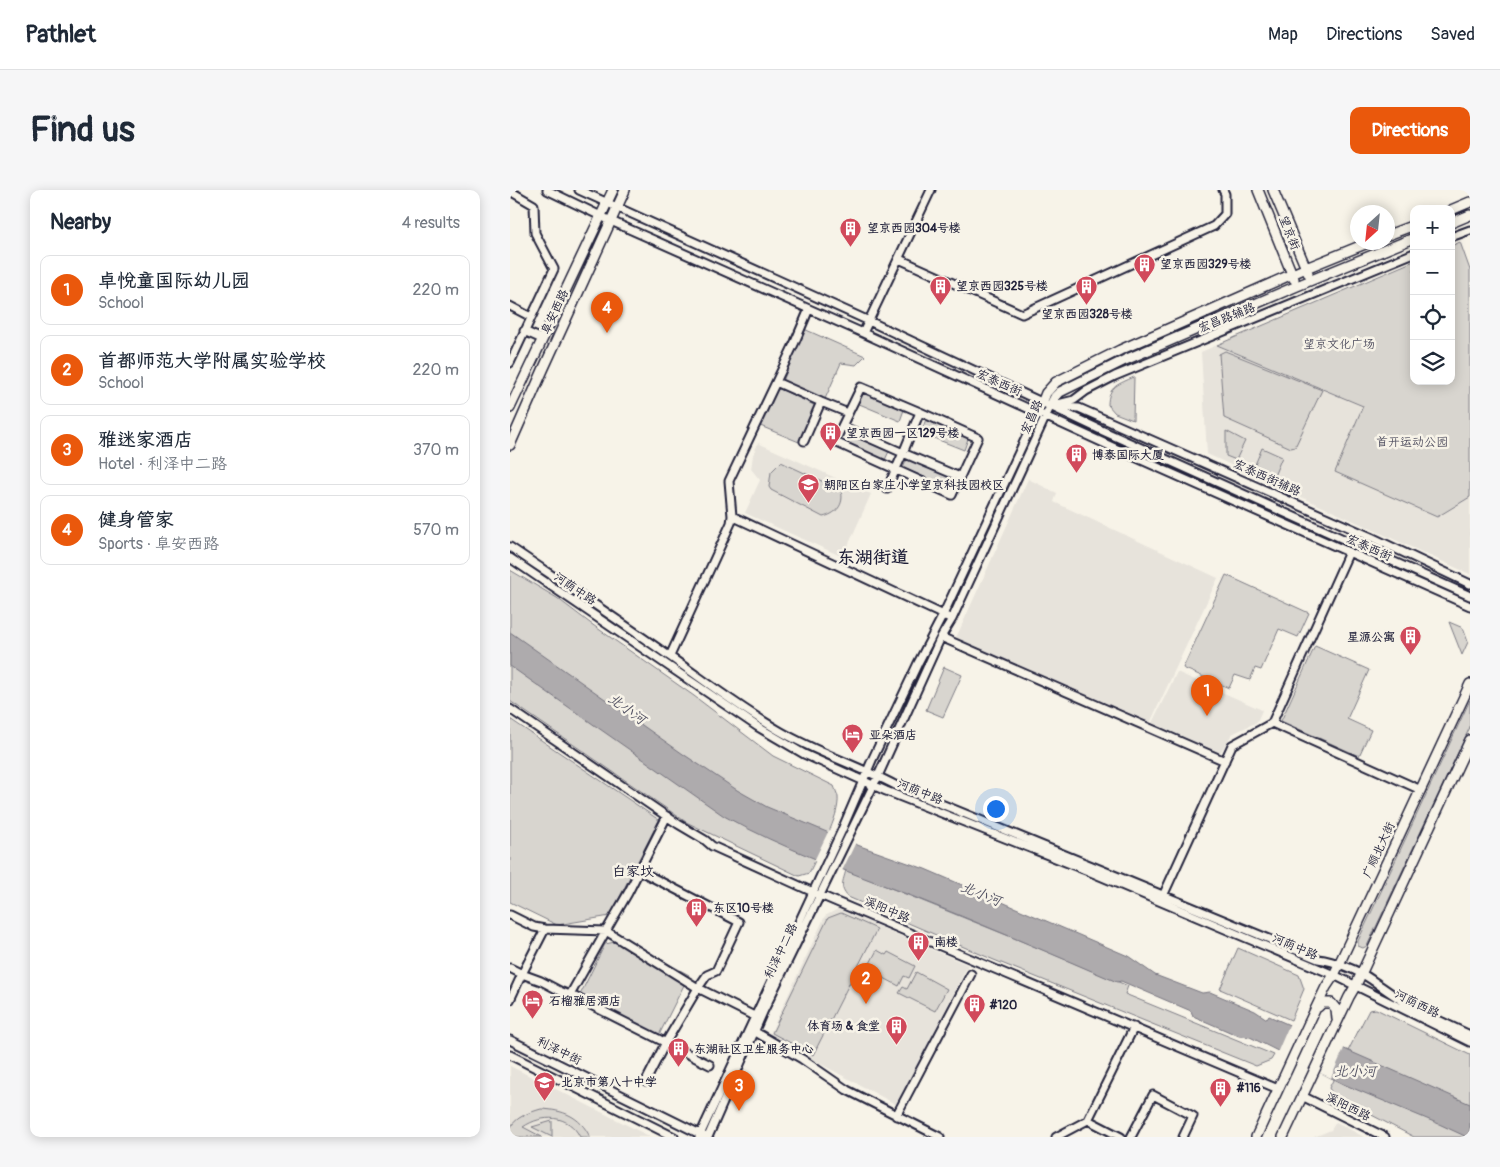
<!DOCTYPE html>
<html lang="en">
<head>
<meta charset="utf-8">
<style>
	body { margin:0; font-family:Pangolin,"LXGW WenKai TC",sans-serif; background:#f6f6f7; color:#1f2937 }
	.controls { position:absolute; right:15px; top:15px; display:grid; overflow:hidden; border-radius:10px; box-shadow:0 2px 12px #0003 }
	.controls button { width:45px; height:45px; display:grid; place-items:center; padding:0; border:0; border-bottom:1px solid #e0e1e3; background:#fff; color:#1f2937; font:25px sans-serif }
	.compass { position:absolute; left:840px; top:15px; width:45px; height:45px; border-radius:50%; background:#fff; box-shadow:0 2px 12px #0003; rotate:207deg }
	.you { position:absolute; left:485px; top:618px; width:18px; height:18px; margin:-12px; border:4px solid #fff; border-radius:50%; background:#1a73e8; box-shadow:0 0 0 8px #1a73e833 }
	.badge { display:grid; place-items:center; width:32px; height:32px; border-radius:50%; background:#ea580c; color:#fff; font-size:16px; font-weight:700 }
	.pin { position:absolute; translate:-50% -41px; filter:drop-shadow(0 1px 2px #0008) }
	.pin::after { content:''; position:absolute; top:26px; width:18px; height:15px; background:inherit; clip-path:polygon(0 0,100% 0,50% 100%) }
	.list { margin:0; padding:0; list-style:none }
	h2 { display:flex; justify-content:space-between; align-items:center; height:65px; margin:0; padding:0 20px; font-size:21px }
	h2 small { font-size:16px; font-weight:400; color:#747a83 }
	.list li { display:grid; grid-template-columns:32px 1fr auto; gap:15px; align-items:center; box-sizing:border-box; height:70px; margin:0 10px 10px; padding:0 10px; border:1px solid #e0e1e3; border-radius:10px }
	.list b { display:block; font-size:19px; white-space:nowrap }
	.list p { margin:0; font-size:16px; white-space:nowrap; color:#747a83 }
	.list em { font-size:16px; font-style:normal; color:#747a83 }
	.icon { flex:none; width:28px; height:28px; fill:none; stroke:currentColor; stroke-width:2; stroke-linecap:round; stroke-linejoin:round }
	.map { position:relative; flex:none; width:960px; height:947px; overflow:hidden; border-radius:10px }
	header { display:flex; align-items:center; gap:30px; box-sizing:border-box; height:70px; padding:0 25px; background:#fff; border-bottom:1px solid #e0e1e3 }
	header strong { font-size:24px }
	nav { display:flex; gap:28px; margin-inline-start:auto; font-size:18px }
	.intro { display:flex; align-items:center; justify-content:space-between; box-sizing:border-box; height:120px; padding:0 30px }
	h1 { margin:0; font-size:35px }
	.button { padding:12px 22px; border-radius:10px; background:#ea580c; color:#fff; font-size:18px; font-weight:700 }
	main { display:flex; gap:30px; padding:0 30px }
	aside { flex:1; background:#fff; border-radius:10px; box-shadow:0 2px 12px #0003 }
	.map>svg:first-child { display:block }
	.built { fill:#e7e3db }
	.green { fill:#d8d5cf; stroke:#7d7c85 }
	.water { fill:#aeabad; stroke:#76747f }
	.pier { fill:#f7f3e8 }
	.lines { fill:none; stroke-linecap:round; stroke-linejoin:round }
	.minor-casing { stroke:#22223b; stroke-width:11 }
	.major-casing { stroke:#22223b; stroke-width:12 }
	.minor { stroke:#f7f3e8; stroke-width:7 }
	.major { stroke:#f7f3e8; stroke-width:9 }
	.labels { text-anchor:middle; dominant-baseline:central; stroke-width:5; stroke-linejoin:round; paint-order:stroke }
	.poi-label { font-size:12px; font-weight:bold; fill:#22223b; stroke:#f7f3e8; text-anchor:start }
	.street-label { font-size:12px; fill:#22223b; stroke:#f7f3e8 }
	.park-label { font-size:12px; fill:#504f60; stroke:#f7f3e8 }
	.water-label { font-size:14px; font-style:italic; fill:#535263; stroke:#f7f3e8 }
	.neighbourhood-label { font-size:14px; fill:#22223b; stroke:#f7f3e8 }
	.district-label { font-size:18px; font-weight:bold; fill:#22223b; stroke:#f7f3e8 }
</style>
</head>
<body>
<header>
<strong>Pathlet</strong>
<nav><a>Map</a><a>Directions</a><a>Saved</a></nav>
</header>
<div class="intro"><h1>Find us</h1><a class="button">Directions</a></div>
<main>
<aside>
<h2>Nearby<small>4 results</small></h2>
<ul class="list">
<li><span class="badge">1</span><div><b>卓悦童国际幼儿园</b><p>School</p></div><em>220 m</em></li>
<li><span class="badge">2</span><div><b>首都师范大学附属实验学校</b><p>School</p></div><em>220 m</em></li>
<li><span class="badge">3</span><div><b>雅迷家酒店</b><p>Hotel · 利泽中二路</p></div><em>370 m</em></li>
<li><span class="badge">4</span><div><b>健身管家</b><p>Sports · 阜安西路</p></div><em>570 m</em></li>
</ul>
</aside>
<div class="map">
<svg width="960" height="947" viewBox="0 0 960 947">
	<rect width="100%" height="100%" fill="#f7f3e8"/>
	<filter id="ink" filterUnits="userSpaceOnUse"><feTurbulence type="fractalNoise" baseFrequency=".02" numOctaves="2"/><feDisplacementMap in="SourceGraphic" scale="10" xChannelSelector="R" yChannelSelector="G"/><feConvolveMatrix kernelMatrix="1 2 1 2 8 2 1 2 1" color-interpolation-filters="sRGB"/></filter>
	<g filter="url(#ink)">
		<!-- built -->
		<path class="built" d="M 707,155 L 853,216 L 927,327 L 960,307 L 960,384 L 697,264 L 691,162 Z
			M 248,253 L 361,304 L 333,367 L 235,323 L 250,290 L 241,279 L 243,265 Z
			M 518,289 L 547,303 L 544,312 L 708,388 L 640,533 L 446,448 Z
			M 667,482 L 752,520 L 747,532 L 722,544 L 710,563 L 642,533 Z
			M 328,719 L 458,775 L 387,915 L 259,846 L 315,726 Z
			M 0,876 L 115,934 L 141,947 L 0,947 Z
			M 826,932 L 854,947 L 804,947 L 821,940 Z"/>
		<!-- green -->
		<path class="green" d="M 950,52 L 960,80 L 960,307 L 927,327 L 825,282 L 853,216 L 707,155 L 904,71 L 904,191 L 941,191 L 941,56 Z
			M 294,139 L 355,166 L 346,175 L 331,173 L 315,209 L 273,191 Z
			M 715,161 L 812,200 L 785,257 L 781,258 L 714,228 L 709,164 Z
			M 624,187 L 623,230 L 605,223 L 598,215 C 598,196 609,194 624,187 Z
			M 270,199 L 306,216 L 289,252 L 248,235 L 264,200 Z
			M 353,199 L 395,217 L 390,231 L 347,213 Z
			M 416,229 L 459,246 L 454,260 L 411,243 Z
			M 716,241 L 735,251 L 726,270 L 716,266 Z
			M 340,242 L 380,259 L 375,270 L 335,253 Z
			M 752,258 L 772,267 L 764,286 L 744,277 Z
			M 398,267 L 442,286 L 437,297 L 393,278 Z
			M 271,272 L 331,300 C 335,315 326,324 313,327 L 261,300 L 259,297 L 261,282 Z
			M 0,380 L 47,408 L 80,433 L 184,506 L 263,566 L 324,596 C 325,599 327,603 328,607 C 330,626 308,664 299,683 L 289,686 L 176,632 L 0,511 Z
			M 716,385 L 799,423 L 788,447 L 769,439 L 751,480 L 745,478 L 740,490 L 725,485 L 719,498 L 673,478 Z
			M 939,432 L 953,438 L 958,452 L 952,465 Z
			M 805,456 L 859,480 L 837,529 L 861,540 L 849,566 L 771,531 Z
			M 434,477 L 452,485 L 433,527 L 416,520 Z
			M 960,510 L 960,537 L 857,756 L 853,758 L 848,756 L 848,751 Z
			M 0,529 L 149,630 L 100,726 L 47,735 L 0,712 Z
			M 336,680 L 526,757 L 618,796 L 615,804 L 764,865 L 761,870 L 746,876 L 484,770 L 338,707 C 329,697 333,692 336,680 Z
			M 331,723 L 367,739 L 303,865 L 262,843 L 318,728 Z
			M 115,750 L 179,785 L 149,845 L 70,805 L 95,754 Z
			M 728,758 L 789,785 L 794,799 L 781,830 L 710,799 Z
			M 367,760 L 376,765 L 378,762 L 405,776 L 399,788 L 394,786 L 389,796 L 357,779 Z
			M 406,782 L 437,799 L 425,821 L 389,803 L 393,797 L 397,799 Z
			M 866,819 L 960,865 L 960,947 L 904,947 L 823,905 L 819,898 L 859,820 Z
			M 31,919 C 53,920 70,926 80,947 L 70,947 C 59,924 32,924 13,937 L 32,947 L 6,947 L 6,946 L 5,947 L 0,947 C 0,944 0,941 0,939 C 4,927 21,922 31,919 Z
			M 42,931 L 42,947 L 22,937 Z"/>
		<!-- water -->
		<path class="water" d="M 0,442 L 173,564 L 227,600 L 257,617 L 350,656 L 415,679 L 618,766 L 645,785 L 692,803 L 700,802 L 745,821 L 757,829 L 759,826 L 960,914 L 960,947 L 957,947 L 929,934 L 833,894 L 740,847 L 729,846 L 683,826 L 681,821 L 611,791 L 607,792 C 538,762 469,733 399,705 C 337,681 273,659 214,626 L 0,476 Z"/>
		<!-- pier -->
		<path class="pier" d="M 319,640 L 346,652 L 332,681 L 304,671 Z
			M 780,833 L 835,856 L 821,888 L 767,863 Z"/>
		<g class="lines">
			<defs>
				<path id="minor" d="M 37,0 L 101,31 L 353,143 L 609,260 L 960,416
					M 69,0 L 359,131 L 591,240 L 960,406
					M 0,1 L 24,15 L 25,43 L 44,79 L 0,173
					M 941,47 L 960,40
					M 389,69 L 512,124 L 704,36 L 715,24 L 715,4 L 713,0
					M 0,116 L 21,127
					M 14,141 L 32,149
					M 353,143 L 421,0
					M 266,192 L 311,212 L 338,223
					M 351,197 L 410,222 L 393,263 L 332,236 Z
					M 548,214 L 564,210 L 576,201 L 605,186 L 904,63
					M 546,217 L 569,218 L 861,347 L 960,394
					M 332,236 L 325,252 L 442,305 L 450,287
					M 294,251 L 311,212
					M 377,299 L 393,263 L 450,287 L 468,248 L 410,222
					M 222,326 L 442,429
					M 0,357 C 53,393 107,429 159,466 C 195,491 230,518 268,540 C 305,562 347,575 385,595 L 808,769 C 824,771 848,780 862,790 C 875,799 887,808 901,816 C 920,826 940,836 960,845
					M 0,368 L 248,537 L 294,564 L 376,601 L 578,681 L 824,785 L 960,852
					M 431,447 L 715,571
					M 160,466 L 221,333 L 222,326 L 219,291 L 285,152 L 299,119
					M 0,519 L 168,634 L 195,650 L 202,656 L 303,702 L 768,899
					M 762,533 L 911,600
					M 130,681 L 229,732 L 206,781 L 197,785 L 188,798 L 156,852 L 136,891
					M 653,706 L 722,555 L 762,533 L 839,362
					M 0,725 L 24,737 L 35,739 L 96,741 L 118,703 L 157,626
					M 0,778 L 12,784 L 35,739
					M 60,805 L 96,741 L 188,798 L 246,827
					M 0,810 L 12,784 L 31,791 L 52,802 L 65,807 L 200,875
					M 242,840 L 292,869 L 337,900 L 430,947
					M 0,850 L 194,946
					M 0,865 L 164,947
					M 792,906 L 875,947
					M 386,926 L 461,784
					M 578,930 L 611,947
					M 189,947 L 331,642 L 362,570 L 408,473 L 433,425 L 532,213
					M 198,947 L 253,822 L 368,586 L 431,447 L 442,429 L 540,217
					M 546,947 L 578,930 L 624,837
					M 621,947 L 643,905 L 683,926 L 673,947"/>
				<path id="major" d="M 748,0 L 784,89
					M 763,0 L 798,83
					M 941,20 L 960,12
					M 941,33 L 960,25
					M 878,45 L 904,35
					M 532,213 L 536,203 L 546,192 L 610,160 L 796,78 L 860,52
					M 540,217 L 545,207 L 550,202 L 615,170 L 787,96 L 904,48
					M 0,218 L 103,0
					M 0,255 L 33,180 L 115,0
					M 808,817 L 812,813 L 821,813 L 826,819 L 827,829
					M 746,947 L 804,822 L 816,797 L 824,785 L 960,494
					M 773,947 L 839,807 L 846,795 L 960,550"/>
			</defs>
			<!-- minor casing -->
			<use href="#minor" class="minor-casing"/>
			<!-- major casing -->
			<use href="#major" class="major-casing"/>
			<!-- minor -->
			<use href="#minor" class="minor"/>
			<!-- major -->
			<use href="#major" class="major"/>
		</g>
	</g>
	<!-- icons -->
	<defs>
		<symbol id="building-pin" viewBox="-11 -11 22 30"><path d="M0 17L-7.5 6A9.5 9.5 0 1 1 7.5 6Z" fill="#d1495b" stroke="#f7f3e8"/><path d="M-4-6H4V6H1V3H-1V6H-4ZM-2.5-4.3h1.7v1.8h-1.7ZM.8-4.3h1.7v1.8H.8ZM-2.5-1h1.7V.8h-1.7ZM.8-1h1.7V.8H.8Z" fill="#fff"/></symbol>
		<symbol id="school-pin" viewBox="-11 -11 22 30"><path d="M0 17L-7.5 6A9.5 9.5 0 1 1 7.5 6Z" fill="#d1495b" stroke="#f7f3e8"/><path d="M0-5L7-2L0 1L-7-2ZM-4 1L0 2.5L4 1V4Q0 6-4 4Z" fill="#fff"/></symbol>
		<symbol id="hotel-pin" viewBox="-11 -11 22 30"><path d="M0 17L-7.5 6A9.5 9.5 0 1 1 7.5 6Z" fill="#d1495b" stroke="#f7f3e8"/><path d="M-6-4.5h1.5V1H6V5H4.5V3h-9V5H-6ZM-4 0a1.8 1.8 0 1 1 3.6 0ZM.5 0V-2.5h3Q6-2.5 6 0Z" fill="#fff"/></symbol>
	</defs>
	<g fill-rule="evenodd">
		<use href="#building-pin" x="328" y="26" width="25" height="34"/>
		<use href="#building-pin" x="622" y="62" width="25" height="34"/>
		<use href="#building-pin" x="418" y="84" width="25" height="34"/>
		<use href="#building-pin" x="564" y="84" width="25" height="34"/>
		<use href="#building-pin" x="308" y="230" width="25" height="34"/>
		<use href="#building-pin" x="554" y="252" width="25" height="34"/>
		<use href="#school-pin" x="286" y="282" width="25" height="34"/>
		<use href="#building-pin" x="888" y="434" width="25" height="34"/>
		<use href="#hotel-pin" x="330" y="532" width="25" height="34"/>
		<use href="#building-pin" x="174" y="706" width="25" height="34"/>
		<use href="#building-pin" x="396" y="740" width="25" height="34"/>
		<use href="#hotel-pin" x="10" y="798" width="25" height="34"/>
		<use href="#building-pin" x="452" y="802" width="25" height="34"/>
		<use href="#building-pin" x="374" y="824" width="25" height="34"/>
		<use href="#building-pin" x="156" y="846" width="25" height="34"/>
		<use href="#school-pin" x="22" y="880" width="25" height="34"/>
		<use href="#building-pin" x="698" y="886" width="25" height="34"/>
	</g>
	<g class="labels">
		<!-- poi labels -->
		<g class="poi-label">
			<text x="357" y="38">望京西园304号楼</text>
			<text x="650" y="74">望京西园329号楼</text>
			<text x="446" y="96">望京西园325号楼</text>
			<text x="577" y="124" text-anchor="middle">望京西园328号楼</text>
			<text x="336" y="243">望京西园一区129号楼</text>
			<text x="582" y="265">博泰国际大厦</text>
			<text x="314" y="295">朝阳区白家庄小学望京科技园校区</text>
			<text x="885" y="447" text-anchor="end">星源公寓</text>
			<text x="359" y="545">亚朵酒店</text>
			<text x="203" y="718">东区10号楼</text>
			<text x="424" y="752">南楼</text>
			<text x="39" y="811">石榴雅居酒店</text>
			<text x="480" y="815">#120</text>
			<text x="370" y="836" text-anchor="end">体育场 &amp; 食堂</text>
			<text x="184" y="859">东湖社区卫生服务中心</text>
			<text x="51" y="892">北京市第八十中学</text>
			<text x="727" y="898">#116</text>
		</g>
		<!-- street labels -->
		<g class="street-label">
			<text transform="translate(779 43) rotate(68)">望京街</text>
			<text transform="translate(45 122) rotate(-65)">阜安西路</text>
			<text transform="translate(717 128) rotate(-22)">宏昌路辅路</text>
			<text transform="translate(489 193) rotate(24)">宏泰西街</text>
			<text transform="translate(522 227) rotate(-66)">宏昌路</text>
			<text transform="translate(757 288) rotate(24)">宏泰西街辅路</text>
			<text transform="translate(859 358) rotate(24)">宏泰西街</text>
			<text transform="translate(65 399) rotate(34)">河荫中路</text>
			<text transform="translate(410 602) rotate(22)">河荫中路</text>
			<text transform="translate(869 660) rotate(-65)">广顺北大街</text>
			<text transform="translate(377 720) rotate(23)">溪阳中路</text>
			<text transform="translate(785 757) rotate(23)">河荫中路</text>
			<text transform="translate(271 761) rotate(-64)">利泽中二路</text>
			<text transform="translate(907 814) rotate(26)">河荫西路</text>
			<text transform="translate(49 861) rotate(26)">利泽中街</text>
			<text transform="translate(838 917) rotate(26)">溪阳西路</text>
		</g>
		<!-- park labels -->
		<g class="park-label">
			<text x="829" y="154">望京文化广场</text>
			<text x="902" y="252">首开运动公园</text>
		</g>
		<!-- water labels -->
		<g class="water-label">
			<text transform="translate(117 519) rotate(36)">北小河</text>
			<text transform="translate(471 704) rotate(22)">北小河</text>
			<text x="845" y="881">北小河</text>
		</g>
		<!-- neighbourhood labels -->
		<g class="neighbourhood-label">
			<text x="123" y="681">白家坟</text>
		</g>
		<!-- district labels -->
		<g class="district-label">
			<text x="363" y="367">东湖街道</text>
		</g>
	</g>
</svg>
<div class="controls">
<button>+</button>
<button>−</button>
<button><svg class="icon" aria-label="locate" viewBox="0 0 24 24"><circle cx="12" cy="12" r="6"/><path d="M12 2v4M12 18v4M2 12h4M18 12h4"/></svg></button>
<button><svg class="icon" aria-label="layers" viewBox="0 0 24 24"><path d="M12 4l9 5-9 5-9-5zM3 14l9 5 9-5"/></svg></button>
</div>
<svg class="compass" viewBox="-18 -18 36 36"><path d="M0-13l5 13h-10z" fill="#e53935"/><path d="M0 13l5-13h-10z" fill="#747a83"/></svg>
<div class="you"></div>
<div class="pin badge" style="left:697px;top:526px">1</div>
<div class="pin badge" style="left:356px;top:814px">2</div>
<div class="pin badge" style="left:229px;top:921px">3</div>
<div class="pin badge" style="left:97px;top:143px">4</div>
</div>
</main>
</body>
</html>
